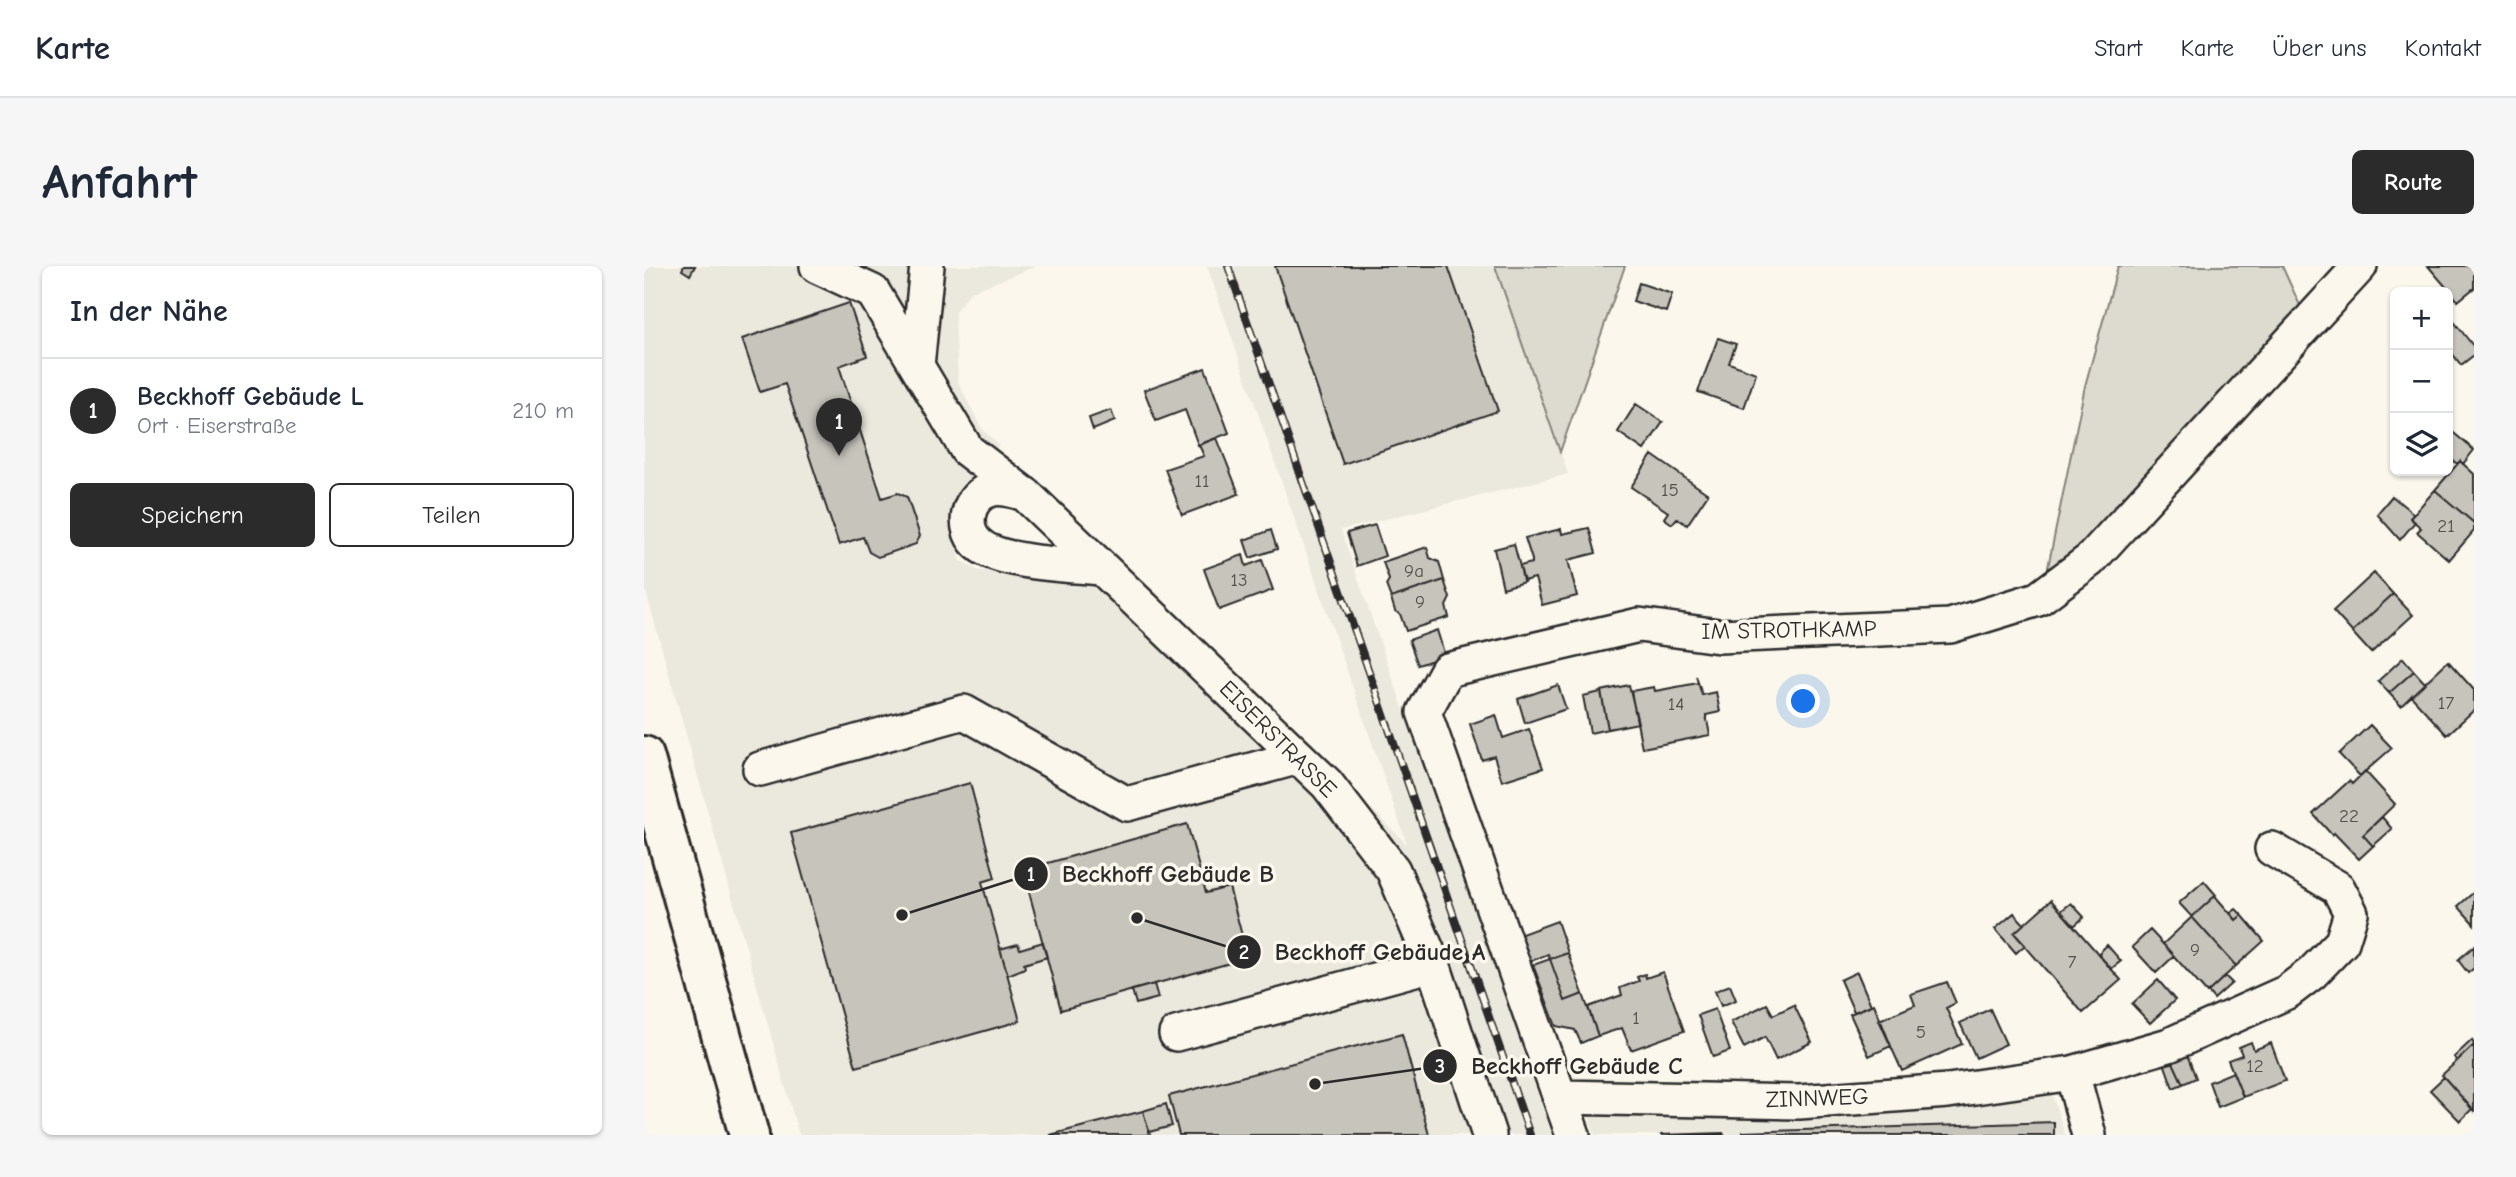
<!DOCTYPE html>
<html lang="de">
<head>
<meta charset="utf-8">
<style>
	body { margin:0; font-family:"Comic Neue",sans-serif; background:#f6f6f7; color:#1f2937 }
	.controls { position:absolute; right:21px; top:21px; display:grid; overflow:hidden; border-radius:10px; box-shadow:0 2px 5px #0004 }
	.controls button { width:63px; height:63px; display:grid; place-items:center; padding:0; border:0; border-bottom:2px solid #e0e1e3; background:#fff; color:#1f2937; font:35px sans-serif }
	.you { position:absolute; left:1160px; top:436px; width:24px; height:24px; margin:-18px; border:5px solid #fff; border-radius:50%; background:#1a73e8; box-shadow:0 0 0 10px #1a73e833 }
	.badge { display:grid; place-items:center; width:46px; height:46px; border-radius:50%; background:#2b2b2b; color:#fff; font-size:23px; font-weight:700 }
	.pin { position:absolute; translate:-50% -58px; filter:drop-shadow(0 2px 4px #0008) }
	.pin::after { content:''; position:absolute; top:37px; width:24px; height:21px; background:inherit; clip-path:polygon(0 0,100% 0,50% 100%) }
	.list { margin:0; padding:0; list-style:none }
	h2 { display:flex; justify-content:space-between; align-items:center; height:91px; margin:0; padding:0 28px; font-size:30px }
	h2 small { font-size:23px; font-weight:400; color:#747a83 }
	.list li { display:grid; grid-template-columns:46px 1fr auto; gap:21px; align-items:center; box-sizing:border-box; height:105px; padding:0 28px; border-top:2px solid #e0e1e3 }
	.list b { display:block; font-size:26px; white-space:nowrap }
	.list p { margin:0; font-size:23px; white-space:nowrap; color:#747a83 }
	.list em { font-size:23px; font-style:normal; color:#747a83 }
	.actions { display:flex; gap:14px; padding:21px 28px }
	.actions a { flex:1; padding:16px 0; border:2px solid #2b2b2b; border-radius:10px; text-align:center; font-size:24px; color:#2b2b2b }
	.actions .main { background:#2b2b2b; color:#fff }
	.icon { flex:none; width:38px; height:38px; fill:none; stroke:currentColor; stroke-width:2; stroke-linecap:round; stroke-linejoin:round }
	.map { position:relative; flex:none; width:1830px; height:869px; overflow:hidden; border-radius:10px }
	header { display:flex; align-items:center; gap:42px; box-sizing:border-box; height:98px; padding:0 35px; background:#fff; border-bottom:2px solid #e0e1e3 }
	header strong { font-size:33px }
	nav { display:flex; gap:38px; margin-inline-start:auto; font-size:24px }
	.intro { display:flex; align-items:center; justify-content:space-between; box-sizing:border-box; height:168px; padding:0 42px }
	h1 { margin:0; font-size:49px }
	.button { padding:18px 32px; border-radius:10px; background:#2b2b2b; color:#fff; font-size:24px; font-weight:700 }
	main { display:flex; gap:42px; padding:0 42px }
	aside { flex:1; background:#fff; border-radius:10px; box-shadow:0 2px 5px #0004 }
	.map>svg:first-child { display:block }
	.built { fill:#ebe8de }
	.green { fill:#dddad0; stroke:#84827e; stroke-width:2 }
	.building { fill:#c7c4bc; stroke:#2b2b2b; stroke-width:2 }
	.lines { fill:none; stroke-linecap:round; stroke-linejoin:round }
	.minor-casing { stroke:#2b2b2b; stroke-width:38 }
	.major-casing { stroke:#2b2b2b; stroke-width:44 }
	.minor { stroke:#fbf7ec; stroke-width:33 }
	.major { stroke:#fbf7ec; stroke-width:38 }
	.rail-casing { stroke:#2b2b2b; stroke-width:8 }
	.rail { stroke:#fbf7ec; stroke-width:5; stroke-dasharray:16; stroke-linecap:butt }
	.labels { text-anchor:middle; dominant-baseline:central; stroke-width:7; stroke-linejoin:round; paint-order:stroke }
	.number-label { font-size:19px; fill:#52514f }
	.street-label { font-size:23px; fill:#2b2b2b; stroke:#fbf7ec }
	.leader { fill:none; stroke:#2b2b2b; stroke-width:2.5 }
	.callout-dot { fill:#2b2b2b; stroke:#fbf7ec; stroke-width:2.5 }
	.mark-label { font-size:21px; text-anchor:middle; font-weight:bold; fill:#fff }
	.callout-label { font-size:24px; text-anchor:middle; font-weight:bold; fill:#2b2b2b; stroke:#fbf7ec; stroke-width:7; stroke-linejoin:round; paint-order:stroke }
</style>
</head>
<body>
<header>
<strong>Karte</strong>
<nav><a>Start</a><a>Karte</a><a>Über uns</a><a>Kontakt</a></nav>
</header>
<div class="intro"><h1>Anfahrt</h1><a class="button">Route</a></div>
<main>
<aside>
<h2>In der Nähe<small></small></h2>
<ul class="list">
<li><span class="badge">1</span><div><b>Beckhoff Gebäude L</b><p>Ort · Eiserstraße</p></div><em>210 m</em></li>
</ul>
<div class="actions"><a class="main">Speichern</a><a>Teilen</a></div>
</aside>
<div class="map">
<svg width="1830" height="869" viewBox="0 0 1830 869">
	<rect width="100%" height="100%" fill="#fbf7ec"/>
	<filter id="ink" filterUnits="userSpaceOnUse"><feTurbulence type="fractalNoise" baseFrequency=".0143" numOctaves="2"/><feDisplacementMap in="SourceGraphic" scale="14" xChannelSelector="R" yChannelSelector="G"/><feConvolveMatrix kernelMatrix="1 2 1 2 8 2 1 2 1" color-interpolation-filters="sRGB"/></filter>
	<g filter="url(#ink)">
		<!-- built -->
		<path class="built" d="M 0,0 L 393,0 L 326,26 L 311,46 L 314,116 L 338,163 L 355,179 L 308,237 L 306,263 L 317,295 L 335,305 L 498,314 L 763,578 L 563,0 L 851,0 L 924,208 L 697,264 L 908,869 L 155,869 L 0,319 Z
			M 1405,819 L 1421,869 L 951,869 L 942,843 Z"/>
		<!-- green -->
		<path class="green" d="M 851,0 L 981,0 L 916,186 Z
			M 1474,0 L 1638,0 L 1659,46 L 1444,282 L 1402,311 L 1441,120 Z"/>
		<!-- building -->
		<path class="building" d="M 40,0 L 51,0 L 46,9 L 38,4 Z
			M 631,0 L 804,0 L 854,145 L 699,198 Z
			M 1784,0 L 1830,0 L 1830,22 L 1814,35 Z
			M 995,17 L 1028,28 L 1022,46 L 989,35 Z
			M 205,37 L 223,90 L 195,100 L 238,232 L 254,227 L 263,231 L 276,270 L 272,278 L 234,291 L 225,286 L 219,271 L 195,279 L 141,118 L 116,126 L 98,73 Z
			M 1804,48 L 1830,81 L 1830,89 L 1817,99 L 1804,82 Z
			M 1074,72 L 1092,78 L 1085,97 L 1112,107 L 1100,142 L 1054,126 Z
			M 561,102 L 585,167 L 554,179 L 541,144 L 512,155 L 500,124 Z
			M 992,138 L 1019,156 L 1000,184 L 974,166 Z
			M 467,144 L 471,155 L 449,164 L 445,152 Z
			M 1805,163 L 1830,184 L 1819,198 L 1816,195 L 1813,198 L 1804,190 Z
			M 573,172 L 595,228 L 538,249 L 521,203 L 560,190 L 555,179 Z
			M 1008,189 L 1064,228 L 1043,259 L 1033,252 L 1028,258 L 1020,252 L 1024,246 L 987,221 Z
			M 1816,195 L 1830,208 L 1830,257 L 1791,224 Z
			M 1791,224 L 1830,257 L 1830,265 L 1805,294 L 1773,266 L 1777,262 L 1766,252 Z
			M 1748,230 L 1770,248 L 1766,252 L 1771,256 L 1756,274 L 1733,248 Z
			M 731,259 L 741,290 L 713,300 L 703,267 Z
			M 945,262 L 952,287 L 924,294 L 933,330 L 898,339 L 891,312 L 879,315 L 876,300 L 888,297 L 888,294 L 881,272 L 917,263 L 918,268 Z
			M 627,264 L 633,283 L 606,292 L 600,274 Z
			M 870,278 L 880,316 L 859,322 L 850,283 Z
			M 783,281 L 786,292 L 795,296 L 800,314 L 747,332 L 742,319 L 745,314 L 739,296 Z
			M 599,289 L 602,300 L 618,294 L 629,324 L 575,344 L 560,303 Z
			M 1730,307 L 1749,328 L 1708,366 L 1689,345 Z
			M 800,314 L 806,332 L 802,340 L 805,351 L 762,365 L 756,348 L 751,345 L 747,332 Z
			M 1749,328 L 1769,349 L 1727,387 L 1708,366 Z
			M 793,364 L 801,390 L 774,399 L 765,374 Z
			M 1759,392 L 1770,405 L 1745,427 L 1734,415 Z
			M 1804,395 L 1830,424 L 1830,444 L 1803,469 L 1767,430 Z
			M 1770,405 L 1781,417 L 1757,440 L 1745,427 Z
			M 1052,410 L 1058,429 L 1072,426 L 1076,446 L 1062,449 L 1066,469 L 998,482 L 987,425 L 1010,421 L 1011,425 L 1054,417 Z
			M 914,419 L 922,443 L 881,457 L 874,433 Z
			M 985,419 L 994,457 L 964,463 L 957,425 Z
			M 957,426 L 964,463 L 946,467 L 939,430 Z
			M 852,449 L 859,472 L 885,463 L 899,502 L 858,515 L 850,490 L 838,494 L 826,458 Z
			M 1726,459 L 1748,482 L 1716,510 L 1695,488 Z
			M 1721,505 L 1751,538 L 1719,569 L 1729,580 L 1715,593 L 1690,567 L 1688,569 L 1669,548 L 1705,515 L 1708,518 Z
			M 326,517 L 351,612 L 338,616 L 376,755 L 212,801 L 147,567 Z
			M 1738,551 L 1748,563 L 1729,580 L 1719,569 Z
			M 543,558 L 562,627 L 585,621 L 604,692 L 417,744 L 379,604 Z
			M 1560,615 L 1572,629 L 1548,651 L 1535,637 Z
			M 1830,626 L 1830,658 L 1814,640 Z
			M 1571,630 L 1592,654 L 1598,649 L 1620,675 L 1592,700 L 1548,651 Z
			M 1407,634 L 1477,714 L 1439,747 L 1370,667 Z
			M 1427,637 L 1440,651 L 1430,660 L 1417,645 Z
			M 1592,643 L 1598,649 L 1592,654 L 1587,647 Z
			M 1370,647 L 1380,658 L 1370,667 L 1381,679 L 1372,687 L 1351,663 Z
			M 1548,651 L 1592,700 L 1563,727 L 1519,678 Z
			M 913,655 L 924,687 L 906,693 L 904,688 L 885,696 L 875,669 Z
			M 1506,664 L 1530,690 L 1512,707 L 1488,681 Z
			M 399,676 L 403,691 L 380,698 L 381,702 L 364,709 L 356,683 L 374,678 L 376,683 Z
			M 1463,679 L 1477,695 L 1467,703 L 1454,688 Z
			M 1830,680 L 1830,702 L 1824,707 L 1814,694 Z
			M 924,687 L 939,728 L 921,735 L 906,693 Z
			M 906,693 L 921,735 L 939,728 L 954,770 L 937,777 L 931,764 L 912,760 L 889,699 Z
			M 1019,706 L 1040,765 L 987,784 L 978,762 L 954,770 L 944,741 L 978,729 L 976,722 L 995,715 L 993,711 L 1001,708 L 1002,712 Z
			M 1213,706 L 1227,739 L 1210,746 L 1196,714 Z
			M 1581,710 L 1588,717 L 1570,733 L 1564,726 Z
			M 1514,714 L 1531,734 L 1506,757 L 1488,738 Z
			M 1303,716 L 1312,737 L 1302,742 L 1318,778 L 1258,805 L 1235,754 L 1271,739 L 1267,728 Z
			M 510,718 L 514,732 L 492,738 L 488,724 Z
			M 1086,719 L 1092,734 L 1077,740 L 1071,725 Z
			M 1123,738 L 1129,749 L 1150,739 L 1168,776 L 1132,794 L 1121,771 L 1100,782 L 1087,756 Z
			M 1230,738 L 1247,780 L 1225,790 L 1206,748 Z
			M 1071,743 L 1086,785 L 1069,791 L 1054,749 Z
			M 1346,743 L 1362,778 L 1332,792 L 1316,757 Z
			M 758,768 L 785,869 L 535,869 L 525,830 Z
			M 1828,774 L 1830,779 L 1813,795 L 1810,791 Z
			M 1607,776 L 1610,784 L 1627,777 L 1641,815 L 1599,831 L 1584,794 L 1598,789 L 1595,781 Z
			M 1830,779 L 1830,845 L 1798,809 Z
			M 1542,786 L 1552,812 L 1539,818 L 1527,792 Z
			M 1527,792 L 1539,818 L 1529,822 L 1519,794 Z
			M 1589,806 L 1599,831 L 1574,841 L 1565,816 Z
			M 1800,811 L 1828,843 L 1816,855 L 1786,824 Z
			M 522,838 L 528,860 L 505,866 L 499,845 Z
			M 499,845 L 506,869 L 406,869 Z
			M 1410,856 L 1410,869 L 1095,869 L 1098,869 L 1098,866 Z
			M 1079,867 L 1080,869 L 1016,869 Z"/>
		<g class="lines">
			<defs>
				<path id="minor" d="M 173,0 L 229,26 L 323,184 L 379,227
					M 273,100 L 283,0
					M 456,302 C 427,299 361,297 338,281 C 315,266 322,228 349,223 C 360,221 371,225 381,228 L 683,518 L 749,604 L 789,698 L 845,869
					M 116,503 L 320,446 L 483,538 L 655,491
					M 532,768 L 789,698
					M 1428,807 L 1445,869
					M 916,831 L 1155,836 L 1304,825 L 1428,807 L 1525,779 L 1643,726 L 1668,707 L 1698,676 L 1707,647 L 1694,622 L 1628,583
					M 929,869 L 780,446 L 803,404 L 995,359 L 1075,370 L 1306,360 L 1394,333 L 1446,294 L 1716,0"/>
				<path id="major" d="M 0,490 L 105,869"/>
			</defs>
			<!-- minor casing -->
			<use href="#minor" class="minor-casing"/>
			<!-- major casing -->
			<use href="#major" class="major-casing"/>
			<!-- minor -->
			<use href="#minor" class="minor"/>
			<!-- major -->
			<use href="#major" class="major"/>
			<defs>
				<path id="rail" d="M 584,0 L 886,869"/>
			</defs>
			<!-- rail casing -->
			<use href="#rail" class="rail-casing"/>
			<!-- rail -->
			<use href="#rail" class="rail"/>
		</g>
	</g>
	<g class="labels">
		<!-- number labels -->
		<g class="number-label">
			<text x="558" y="215">11</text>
			<text x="1026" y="224">15</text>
			<text x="1802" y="260">21</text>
			<text x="770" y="305">9a</text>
			<text x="595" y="314">13</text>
			<text x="776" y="336">9</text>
			<text x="1802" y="437">17</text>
			<text x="1032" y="438">14</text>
			<text x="1705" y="550">22</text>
			<text x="1551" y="684">9</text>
			<text x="1428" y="696">7</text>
			<text x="992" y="752">1</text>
			<text x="1277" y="766">5</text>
			<text x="1611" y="800">12</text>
		</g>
		<!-- street labels -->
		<g class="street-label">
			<text transform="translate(1145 364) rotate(-1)">IM STROTHKAMP</text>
			<text transform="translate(634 473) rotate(45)">EISERSTRASSE</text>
			<text transform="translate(1173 832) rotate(-2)">ZINNWEG</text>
		</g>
	</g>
	<!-- callouts -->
	<path class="leader" d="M258 649L387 608M493 652L600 686M671 818L796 800"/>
	<g class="callout-dot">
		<circle cx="258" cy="649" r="7"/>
		<circle cx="493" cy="652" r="7"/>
		<circle cx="671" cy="818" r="7"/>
		<circle cx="387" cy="608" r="18"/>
		<circle cx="600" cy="686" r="18"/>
		<circle cx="796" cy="800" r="18"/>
	</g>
	<g class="mark-label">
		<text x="387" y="615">1</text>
		<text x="600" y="693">2</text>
		<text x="796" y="807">3</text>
	</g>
	<g class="callout-label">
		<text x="524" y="616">Beckhoff Gebäude B</text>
		<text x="736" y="694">Beckhoff Gebäude A</text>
		<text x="933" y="808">Beckhoff Gebäude C</text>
	</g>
</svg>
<div class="controls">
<button>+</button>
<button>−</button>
<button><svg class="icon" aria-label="layers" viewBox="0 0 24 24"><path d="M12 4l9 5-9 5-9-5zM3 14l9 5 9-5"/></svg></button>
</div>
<div class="you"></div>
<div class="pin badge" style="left:195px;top:190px">1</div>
</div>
</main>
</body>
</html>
